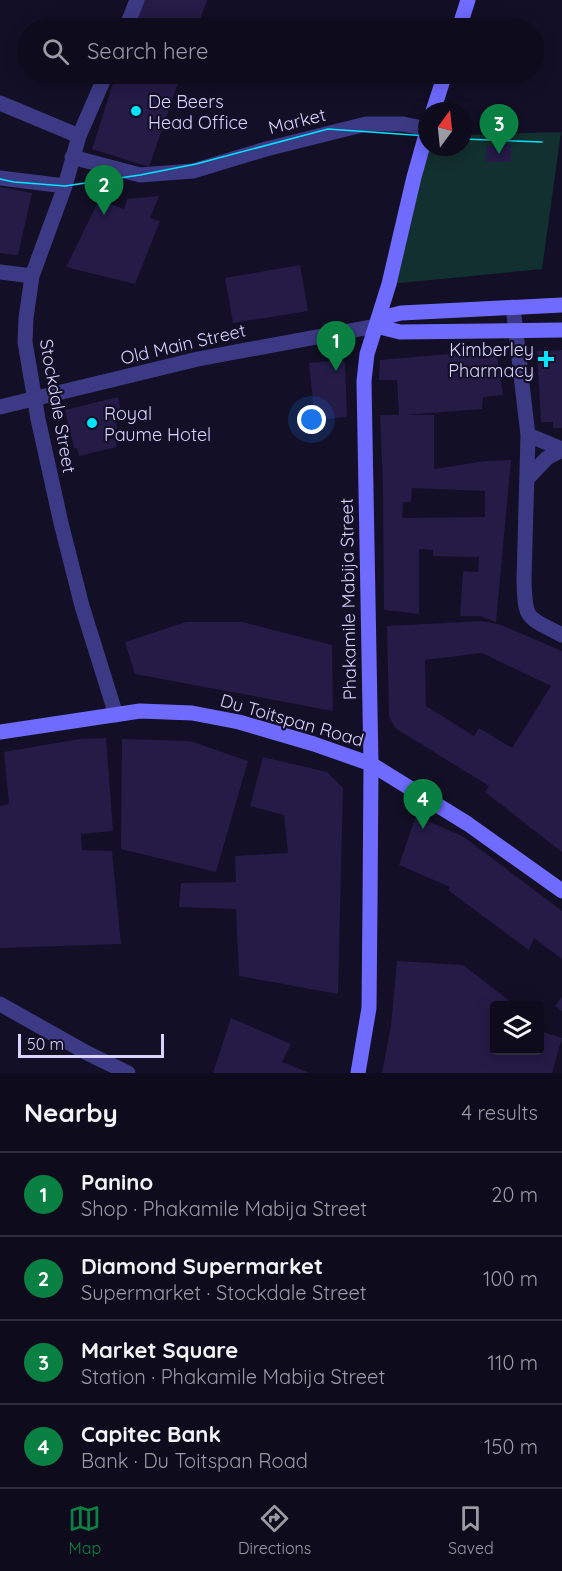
<!DOCTYPE html>
<html lang="en">
<head>
<meta charset="utf-8">
<style>
	body { margin:0; font-family:Quicksand,sans-serif; background:#171425; color:#f1f3f6 }
	.controls { position:absolute; right:18px; bottom:18px; display:grid; overflow:hidden; border-radius:6px; box-shadow:0 3px 15px #0003 }
	.controls button { width:54px; height:54px; display:grid; place-items:center; padding:0; border:0; border-bottom:2px solid #2e2b3b; background:#0e0b1c; color:#f1f3f6; font:30px sans-serif }
	.compass { position:absolute; left:418px; top:102px; width:54px; height:54px; border-radius:50%; background:#0e0b1c; box-shadow:0 3px 15px #0003; rotate:15deg }
	.scale { position:absolute; left:18px; bottom:15px; width:146px; box-sizing:border-box; padding-left:6px; border:3px solid #d9d4ff; border-top:0; font-size:16px; line-height:21px; white-space:nowrap; color:#d9d4ff; -webkit-text-stroke:4px #130f26; paint-order:stroke }
	.you { position:absolute; left:312px; top:420px; width:21px; height:21px; margin:-15px; border:4px solid #fff; border-radius:50%; background:#1a73e8; box-shadow:0 0 0 9px #1a73e833 }
	.badge { display:grid; place-items:center; width:39px; height:39px; border-radius:50%; background:#0b8043; color:#fff; font-size:20px; font-weight:700 }
	.pin { position:absolute; translate:-50% -50px; filter:drop-shadow(0 2px 3px #0008) }
	.pin::after { content:''; position:absolute; top:32px; width:21px; height:18px; background:inherit; clip-path:polygon(0 0,100% 0,50% 100%) }
	.list { margin:0; padding:0; list-style:none }
	h2 { display:flex; justify-content:space-between; align-items:center; height:78px; margin:0; padding:0 24px; font-size:26px }
	h2 small { font-size:20px; font-weight:400; color:#9b9ba3 }
	.list li { display:grid; grid-template-columns:39px 1fr auto; gap:18px; align-items:center; box-sizing:border-box; height:84px; padding:0 24px; border-top:2px solid #2e2b3b }
	.list b { display:block; font-size:22px; white-space:nowrap }
	.list p { margin:0; font-size:20px; white-space:nowrap; color:#9b9ba3 }
	.list em { font-size:20px; font-style:normal; color:#9b9ba3 }
	.icon { flex:none; width:33px; height:33px; fill:none; stroke:currentColor; stroke-width:2; stroke-linecap:round; stroke-linejoin:round }
	.map { position:relative; flex:none; width:562px; height:1073px; overflow:hidden }
	.search { position:absolute; background:#0e0b1c; box-shadow:0 3px 15px #0003; left:18px; right:18px; top:18px; height:66px; display:flex; align-items:center; gap:15px; box-sizing:border-box; padding:0 21px; border-radius:33px; color:#9b9ba3; font-size:22px }
	.sheet { height:414px; background:#0e0b1c }
	nav { display:flex; justify-content:space-around; align-items:center; box-sizing:border-box; height:84px; border-top:2px solid #2e2b3b; background:#0e0b1c; font-size:16px; color:#9b9ba3 }
	nav a { display:grid; justify-items:center; gap:3px }
	nav .on { color:#0b8043 }
	.map>svg:first-child { display:block }
	.green { fill:#12302f }
	.building { fill:#241b47; fill-rule:evenodd }
	.lines { fill:none; stroke-linecap:round; stroke-linejoin:round }
	.street { stroke:#3d3a85; stroke-width:15 }
	.secondary { stroke:#6f6bff; stroke-width:15 }
	.tram { stroke:#00e5ff; stroke-width:1.5 }
	.poi-dot { fill:#00e5ff; stroke:#130f26; stroke-width:2 }
	.labels { text-anchor:middle; dominant-baseline:central; stroke-width:4.5; stroke-linejoin:round; paint-order:stroke }
	.poi-label { font-size:18px; fill:#d9d4ff; stroke:#130f26; text-anchor:start }
	.street-label { font-size:18px; fill:#d9d4ff; stroke:#130f26 }
</style>
</head>
<body>
<div class="map">
<svg width="562" height="1073" viewBox="0 0 562 1073">
	<rect width="100%" height="100%" fill="#130f26"/>
	<!-- green -->
	<path class="green" d="M 561,132 L 542,269 L 389,284 L 427,147 L 463,147 L 463,135 Z"/>
	<!-- building -->
	<path class="building" d="M 141,0 L 207,0 L 197,28 L 131,28 Z
		M 116,74 L 181,74 L 149,167 L 92,149 Z
		M 511,145 L 511,162 L 486,162 L 486,146 Z
		M 0,187 L 32,193 L 18,255 L 0,253 Z
		M 159,196 L 150,218 L 160,221 L 135,284 L 66,267 L 99,200 L 124,209 L 127,199 Z
		M 300,265 L 308,311 L 233,323 L 225,278 Z
		M 496,350 L 503,395 L 483,397 L 482,409 L 405,415 L 434,415 L 434,469 L 486,461 L 511,460 L 496,622 L 480,616 L 460,616 L 463,571 L 478,572 L 479,557 L 433,556 L 433,550 L 419,549 L 419,614 L 384,610 L 383,485 L 380,415 L 399,415 L 397,380 L 379,380 L 380,360 ZM 412,488 L 485,491 L 485,517 L 402,518 L 403,502 L 411,502 Z
		M 562,350 L 562,428 L 553,428 L 553,422 L 541,422 L 537,351 Z
		M 342,360 L 345,363 L 347,417 L 315,420 L 309,363 Z
		M 118,397 L 122,416 L 115,417 L 117,429 L 104,433 L 106,440 L 115,438 L 117,447 L 79,456 L 77,448 L 74,448 L 65,410 Z
		M 482,621 L 501,625 L 562,651 L 562,852 L 485,792 L 489,786 L 395,728 L 389,716 L 387,626 ZM 482,653 L 551,686 L 512,748 L 479,728 L 474,736 L 426,706 L 425,660 Z
		M 186,622 L 242,622 L 332,645 L 333,711 L 135,674 L 125,642 Z
		M 106,738 L 113,831 L 81,834 L 82,850 L 112,851 L 121,944 L 0,948 L 0,806 L 9,804 L 4,752 L 79,739 Z
		M 122,739 L 190,741 L 248,761 L 216,872 L 121,849 Z
		M 263,757 L 327,772 L 343,788 L 338,994 L 239,976 L 236,909 L 179,907 L 181,883 L 236,882 L 235,856 L 288,853 L 284,815 L 250,806 Z
		M 416,816 L 464,837 L 562,911 L 562,959 L 534,938 L 529,950 L 448,890 L 450,887 L 399,865 Z
		M 397,961 L 463,965 L 515,1005 L 494,1005 L 494,1050 L 540,1050 L 540,1031 L 562,1038 L 552,1073 L 382,1073 L 391,1026 Z
		M 562,997 L 562,1011 L 555,1006 Z
		M 231,1018 L 291,1044 L 282,1062 L 310,1073 L 213,1073 Z"/>
	<g class="lines">
		<!-- street -->
		<path class="street" d="M 126,28 L 137,0
			M 106,74 L 79,136 L 65,186 L 32,276 L 26,318 L 25,342 L 38,419 L 61,523 L 82,606 L 116,715
			M 0,103 L 79,136
			M 72,157 L 140,175 L 193,171 L 266,149 L 366,124 L 403,124 L 427,129
			M 0,178 L 65,186
			M 0,272 L 32,276
			M 513,307 L 528,435 L 524,579 C 525,621 526,616 562,635
			M 0,407 L 198,359 L 376,326
			M 528,435 L 562,449
			M 527,479 L 547,458 L 562,450
			M 0,1004 L 87,1053 L 128,1073"/>
		<!-- secondary -->
		<path class="secondary" d="M 459,28 L 468,0
			M 433,111 L 445,74
			M 376,326 L 389,316 L 401,313 L 562,305
			M 376,326 L 400,332 L 562,330
			M 0,732 L 140,711 L 192,713 L 239,722 L 314,744 L 371,764 L 468,824 L 562,891
			M 358,1073 L 369,1008 L 370,905 L 371,764 L 364,381 L 367,354 L 389,284 L 414,177 L 427,131"/>
		<!-- tram -->
		<path class="tram" d="M 463,139 L 542,142
			M 0,179 L 14,182 L 65,186 L 140,175 L 196,164 L 328,129 L 427,136"/>
	</g>
	<!-- markers -->
	<g class="poi-dot">
		<circle cx="136" cy="111" r="6"/>
		<path d="M543 350h6v6h6v6h-6v6h-6v-6h-6v-6h6z"/>
		<circle cx="92" cy="423" r="6"/>
	</g>
	<g class="labels">
		<!-- poi labels -->
		<g class="poi-label">
			<text x="148" y="101">De Beers<tspan x="148" dy="21">Head Office</tspan></text>
			<text x="534" y="349" text-anchor="end">Kimberley<tspan x="534" dy="21">Pharmacy</tspan></text>
			<text x="104" y="413">Royal<tspan x="104" dy="21">Paume Hotel</tspan></text>
		</g>
		<!-- street labels -->
		<g class="street-label">
			<text transform="translate(297 121) rotate(-14)">Market</text>
			<text transform="translate(183 344) rotate(-13)">Old Main Street</text>
			<text transform="translate(58 406) rotate(80)">Stockdale Street</text>
			<text transform="translate(348 599) rotate(-91)">Phakamile Mabija Street</text>
			<text transform="translate(292 720) rotate(16)">Du Toitspan Road</text>
		</g>
	</g>
</svg>
<div class="controls">
<button><svg class="icon" aria-label="layers" viewBox="0 0 24 24"><path d="M12 4l9 5-9 5-9-5zM3 14l9 5 9-5"/></svg></button>
</div>
<svg class="compass" viewBox="-18 -18 36 36"><path d="M0-13l5 13h-10z" fill="#e53935"/><path d="M0 13l5-13h-10z" fill="#9b9ba3"/></svg>
<div class="scale">50 m</div>
<div class="you"></div>
<div class="pin badge" style="left:336px;top:371px">1</div>
<div class="pin badge" style="left:104px;top:215px">2</div>
<div class="pin badge" style="left:499px;top:154px">3</div>
<div class="pin badge" style="left:423px;top:829px">4</div>
<div class="search"><svg class="icon" aria-label="search" viewBox="0 0 24 24"><circle cx="10" cy="10" r="6"/><path d="M15 15l6 6"/></svg>Search here</div>
</div>
<section class="sheet">
<h2>Nearby<small>4 results</small></h2>
<ul class="list">
<li><span class="badge">1</span><div><b>Panino</b><p>Shop · Phakamile Mabija Street</p></div><em>20 m</em></li>
<li><span class="badge">2</span><div><b>Diamond Supermarket</b><p>Supermarket · Stockdale Street</p></div><em>100 m</em></li>
<li><span class="badge">3</span><div><b>Market Square</b><p>Station · Phakamile Mabija Street</p></div><em>110 m</em></li>
<li><span class="badge">4</span><div><b>Capitec Bank</b><p>Bank · Du Toitspan Road</p></div><em>150 m</em></li>
</ul>
</section>
<nav>
<a class="on"><svg class="icon" aria-label="map" viewBox="0 0 24 24"><path d="M3 6l6-2 6 2 6-2v14l-6 2-6-2-6 2zM9 4v14M15 6v14"/></svg>Map</a>
<a><svg class="icon" aria-label="directions" viewBox="0 0 24 24"><path d="M12 3l9 9-9 9-9-9zM9 14v-3h6M13 9l2 2-2 2"/></svg>Directions</a>
<a><svg class="icon" aria-label="saved" viewBox="0 0 24 24"><path d="M7 4h10v16l-5-4-5 4z"/></svg>Saved</a>
</nav>
</body>
</html>
